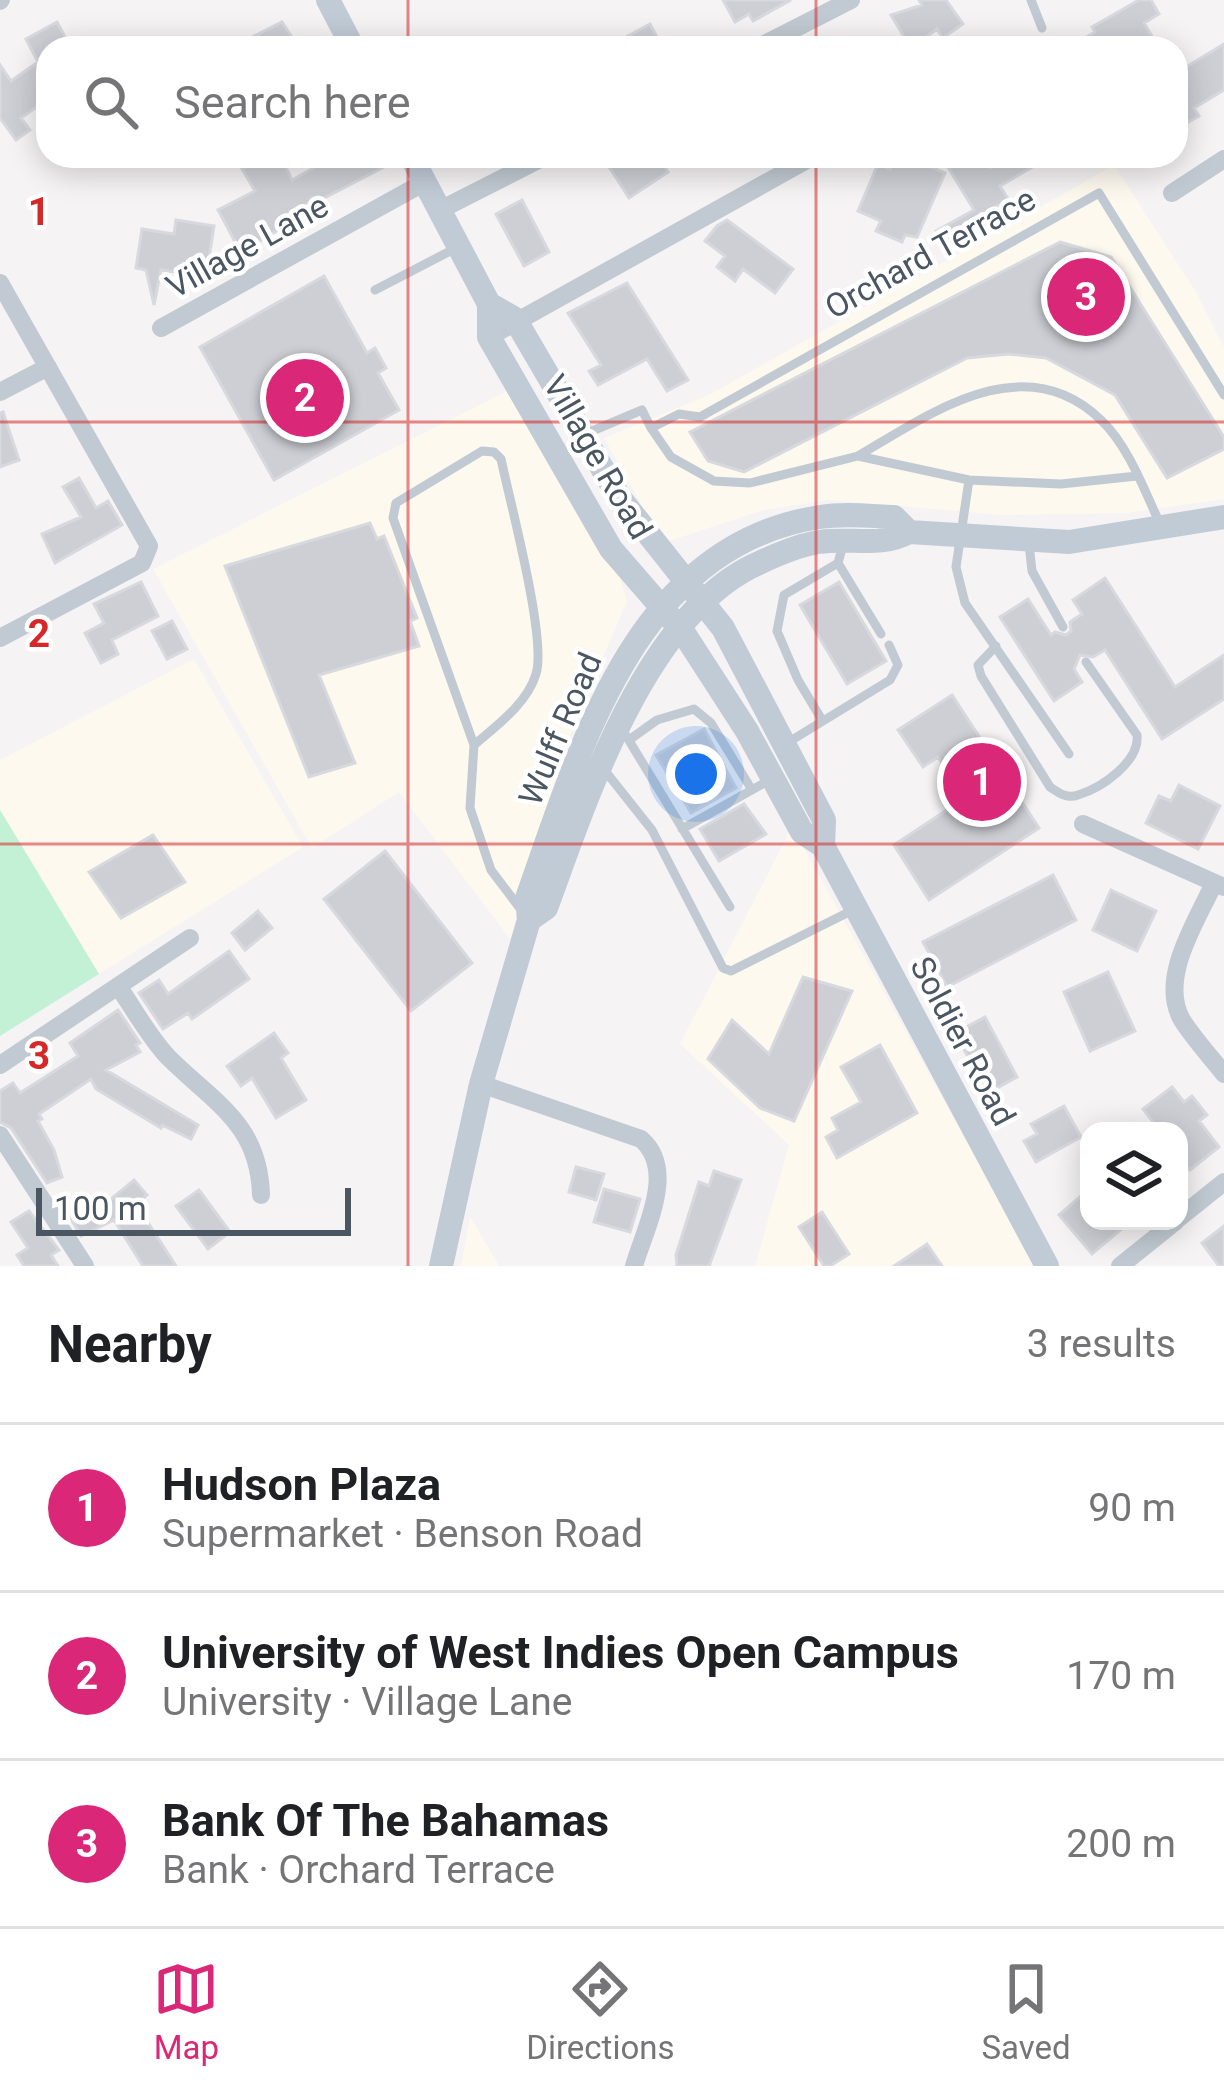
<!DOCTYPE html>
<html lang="en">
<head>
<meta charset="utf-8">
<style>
	body { margin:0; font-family:Roboto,sans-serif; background:#f2f2f2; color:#202124 }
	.controls { position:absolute; right:36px; bottom:36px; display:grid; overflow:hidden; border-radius:24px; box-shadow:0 6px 30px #0003 }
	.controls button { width:108px; height:108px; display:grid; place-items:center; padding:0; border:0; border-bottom:3px solid #e0e0e0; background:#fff; color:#202124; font:60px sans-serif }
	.scale { position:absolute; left:36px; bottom:30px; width:315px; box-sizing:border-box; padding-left:12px; border:6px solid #4a5661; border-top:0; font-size:33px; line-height:42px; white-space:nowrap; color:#4a5661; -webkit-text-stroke:9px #fff; paint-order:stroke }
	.you { position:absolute; left:696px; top:774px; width:42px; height:42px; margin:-30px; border:9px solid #fff; border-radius:50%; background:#1a73e8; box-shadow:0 0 0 18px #1a73e833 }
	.badge { display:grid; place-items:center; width:78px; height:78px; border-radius:50%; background:#db2777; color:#fff; font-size:39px; font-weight:700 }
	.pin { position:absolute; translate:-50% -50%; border:6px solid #fff; box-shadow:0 3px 12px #0006 }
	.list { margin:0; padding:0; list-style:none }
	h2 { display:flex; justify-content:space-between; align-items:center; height:156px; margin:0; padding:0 48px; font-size:51px }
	h2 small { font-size:39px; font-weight:400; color:#757577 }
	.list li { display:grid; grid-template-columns:78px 1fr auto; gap:36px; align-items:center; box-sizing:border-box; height:168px; padding:0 48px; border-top:3px solid #e0e0e0 }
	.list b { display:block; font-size:45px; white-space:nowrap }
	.list p { margin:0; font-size:39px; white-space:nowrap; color:#757577 }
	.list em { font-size:39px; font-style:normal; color:#757577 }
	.icon { flex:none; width:66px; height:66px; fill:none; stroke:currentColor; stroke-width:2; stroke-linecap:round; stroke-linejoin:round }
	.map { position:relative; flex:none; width:1224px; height:1266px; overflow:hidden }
	.search { position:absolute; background:#fff; box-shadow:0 6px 30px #0003; left:36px; right:36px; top:36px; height:132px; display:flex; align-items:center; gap:30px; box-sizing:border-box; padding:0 42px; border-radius:36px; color:#757577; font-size:45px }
	.sheet { height:660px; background:#fff }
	nav { display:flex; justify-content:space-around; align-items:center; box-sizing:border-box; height:168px; border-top:3px solid #e0e0e0; background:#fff; font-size:33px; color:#757577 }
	nav a { display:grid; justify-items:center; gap:6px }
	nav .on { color:#db2777 }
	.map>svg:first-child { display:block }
	.commercial { fill:#fdf9ef }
	.green { fill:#c3f1d5 }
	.building { fill:#cdcfd5; stroke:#d7d9de; stroke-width:3 }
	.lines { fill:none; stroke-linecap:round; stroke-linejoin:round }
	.lane { stroke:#c1cad2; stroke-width:9 }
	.street { stroke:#c1cad2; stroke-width:18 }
	.secondary { stroke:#c1cbd6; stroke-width:24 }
	.grid { fill:none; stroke:#d62828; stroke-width:3; stroke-opacity:0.55 }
	.labels { text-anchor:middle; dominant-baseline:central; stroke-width:9; stroke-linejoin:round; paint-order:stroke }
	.street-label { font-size:33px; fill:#4a5661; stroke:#fff }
	.grid-label { font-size:39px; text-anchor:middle; font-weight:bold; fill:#d62828; stroke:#fff; stroke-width:9; stroke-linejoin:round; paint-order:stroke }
</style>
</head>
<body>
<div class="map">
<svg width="1224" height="1266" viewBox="0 0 1224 1266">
	<rect width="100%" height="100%" fill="#f5f3f3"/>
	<!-- commercial -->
	<path class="commercial" d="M 1114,165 L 1196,292 L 1224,347 L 1224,499 L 1126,513 L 1003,515 L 829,500 L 764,510 L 663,543 L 604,438 L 711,394 Z
		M 511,389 L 620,578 L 627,601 L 564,750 L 510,939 L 399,792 L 312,848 L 153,569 Z
		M 194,659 L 303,847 L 99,974 L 0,809 L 0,760 Z
		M 792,827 L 1036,1266 L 755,1266 L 789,1145 L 680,1044 Z
		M 470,1216 L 499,1266 L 461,1266 Z"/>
	<!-- green -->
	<path class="green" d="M 0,810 L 99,974 L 0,1036 Z"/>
	<!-- building -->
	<path class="building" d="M 723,0 L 791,0 L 753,21 L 749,14 L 735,22 Z
		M 919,0 L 946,0 L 963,24 L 943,38 L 937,29 L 911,48 L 891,15 L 922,5 Z
		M 1139,0 L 1151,0 L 1159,14 L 1144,23 L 1159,48 L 1068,48 L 1095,32 L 1092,27 Z
		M 57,22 L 71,48 L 48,48 L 48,99 L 21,118 L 30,130 L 16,140 L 0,118 L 0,65 L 11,81 L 38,62 L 26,39 Z
		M 282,22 L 299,48 L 231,48 Z
		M 650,24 L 663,48 L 606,48 Z
		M 1224,44 L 1224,90 L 1194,108 L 1199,116 L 1176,129 L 1176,73 Z
		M 270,156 L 281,156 L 292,180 L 335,156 L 377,156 L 384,167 L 307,207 L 309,211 L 241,253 L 218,210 L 255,191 L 242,169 Z
		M 602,156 L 658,156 L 668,172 L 629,198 Z
		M 896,156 L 905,156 L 945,173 L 917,237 L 905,235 L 902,242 L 876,231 L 881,221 L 858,211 L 878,164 L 890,169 Z
		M 960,156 L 976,156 L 990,168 L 1011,156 L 1051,156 L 1000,186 L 1008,199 L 985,214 L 988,220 L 943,245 L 936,231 L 974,210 L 949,169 Z
		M 522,200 L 549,252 L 524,266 L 496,214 Z
		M 176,220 L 214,226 L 206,277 L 161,270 L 154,305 L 146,270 L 136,268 L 142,229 L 174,234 Z
		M 727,220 L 793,269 L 775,293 L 743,269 L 735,281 L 717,267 L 725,256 L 705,241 L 717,226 Z
		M 1060,242 L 1111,257 L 1224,437 L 1224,449 L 1167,478 L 1115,395 L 1046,358 L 1009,354 L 967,358 L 744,472 L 708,461 L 690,432 Z
		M 324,276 L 367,353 L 375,348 L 386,368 L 378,373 L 399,410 L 274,480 L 200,347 Z
		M 627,283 L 688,380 L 667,391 L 647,359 L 598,385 L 589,371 L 601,365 L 568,313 Z
		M 3,412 L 19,460 L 0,467 L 0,413 Z
		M 79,478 L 96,508 L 108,501 L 122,525 L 55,563 L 42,534 L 81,517 L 63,487 Z
		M 370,523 L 377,539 L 384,536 L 417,618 L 410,621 L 419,646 L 319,675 L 355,763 L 309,777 L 225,566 Z
		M 1105,578 L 1175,687 L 1224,655 L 1224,699 L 1162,739 L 1105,650 L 1093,657 L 1080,655 L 1074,669 L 1082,682 L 1054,701 L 1000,617 L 1028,599 L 1051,635 L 1055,632 L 1066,635 L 1071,631 L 1070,622 L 1082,614 L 1073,600 Z
		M 141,582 L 158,616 L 112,640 L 118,654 L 101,663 L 85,633 L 104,623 L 94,604 Z
		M 839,582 L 886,661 L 847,684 L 800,605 Z
		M 172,621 L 187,649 L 167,659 L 152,631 Z
		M 952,695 L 1039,828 L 929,900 L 894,845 L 965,798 L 938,757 L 923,767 L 898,730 Z
		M 704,729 L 736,788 L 691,813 L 656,755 Z
		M 1179,785 L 1220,806 L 1198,849 L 1146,823 L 1159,796 L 1171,801 Z
		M 744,804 L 766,834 L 719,861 L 700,829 Z
		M 153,835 L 185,882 L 121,918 L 89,872 Z
		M 385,851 L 472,963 L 411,1011 L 324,899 Z
		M 1053,875 L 1076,920 L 947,987 L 923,942 Z
		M 1111,890 L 1156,911 L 1137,951 L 1093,930 Z
		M 258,911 L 272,928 L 245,950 L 232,933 Z
		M 229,951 L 249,979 L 192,1019 L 188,1013 L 163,1029 L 139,993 L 159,980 L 168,994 Z
		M 1108,972 L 1135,1031 L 1090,1051 L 1064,992 Z
		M 803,977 L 852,991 L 794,1121 L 760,1108 L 708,1059 L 732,1020 L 769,1054 Z
		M 118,1010 L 140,1043 L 136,1045 L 140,1052 L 106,1070 L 198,1125 L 191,1139 L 162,1125 L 161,1128 L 96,1089 L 91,1079 L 39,1114 L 42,1119 L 38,1121 L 54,1150 L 62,1177 L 47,1183 L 11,1128 L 0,1122 L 0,1091 L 13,1083 L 20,1093 L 78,1056 L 70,1043 Z
		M 985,1017 L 1017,1077 L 988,1093 L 955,1033 Z
		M 274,1033 L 288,1053 L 281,1058 L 306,1100 L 276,1118 L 252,1078 L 241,1086 L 227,1066 Z
		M 880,1045 L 917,1113 L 837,1158 L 826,1137 L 838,1130 L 832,1118 L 861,1102 L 841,1067 Z
		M 1172,1087 L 1184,1102 L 1192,1096 L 1207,1115 L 1199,1121 L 1219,1147 L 1190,1170 L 1179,1155 L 1179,1131 L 1160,1131 L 1143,1109 Z
		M 1064,1106 L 1081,1137 L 1036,1162 L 1024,1141 L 1037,1134 L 1031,1124 Z
		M 576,1167 L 604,1174 L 596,1200 L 569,1192 Z
		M 714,1171 L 741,1180 L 709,1266 L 677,1266 L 676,1255 L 699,1182 L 709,1186 Z
		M 134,1180 L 147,1195 L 136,1204 L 176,1266 L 143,1266 L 114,1220 L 81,1236 L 70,1217 L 88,1206 L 93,1214 Z
		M 604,1189 L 640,1199 L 630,1232 L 594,1222 Z
		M 1089,1189 L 1089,1221 L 1131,1221 L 1092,1254 L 1059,1215 Z
		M 199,1190 L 230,1232 L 208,1249 L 176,1206 Z
		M 29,1211 L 59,1250 L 51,1255 L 58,1266 L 24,1266 L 17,1255 L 28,1248 L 11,1222 Z
		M 822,1212 L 849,1254 L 830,1266 L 824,1266 L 799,1227 Z
		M 1224,1226 L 1224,1266 L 1219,1266 L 1202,1243 Z
		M 927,1244 L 942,1266 L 894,1266 Z"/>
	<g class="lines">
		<!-- lane -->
		<path class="lane" d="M 1031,0 L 1042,28
			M 375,290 L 458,247
			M 651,428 L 671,457 L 714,481 L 750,483 L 858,456 L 969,480 L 1061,484 L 1137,476
			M 585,434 L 642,410 L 651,428 L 679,414 L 700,417 L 1099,193 L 1224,395
			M 858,456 C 931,413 1025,345 1102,421 C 1129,447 1145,492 1161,526
			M 969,480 L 956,567 L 965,603 L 1069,754
			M 1029,544 L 1032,571 L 1063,627
			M 838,563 L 881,634
			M 996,646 L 978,665 L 981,676 L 1050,787 C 1059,793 1067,799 1078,795 C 1102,788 1140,761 1137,735 L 1086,662
			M 822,720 L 798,680 L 777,631 L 784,595 L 838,563 L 843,545
			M 622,729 L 730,907
			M 629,740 L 657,720 L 694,709 L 711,723 L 752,790
			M 787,743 L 890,680 L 898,665 L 889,645
			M 474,745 C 496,726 527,704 536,674 C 547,639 510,502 501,459 L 494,452 L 482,451 L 396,503 L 393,518 L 474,745 L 470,808 L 491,870 L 522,911
			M 602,767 L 652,830 L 723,968 L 731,971 L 855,909
			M 682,829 L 773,778"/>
		<!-- street -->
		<path class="street" d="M 0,1 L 1,0
			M 757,48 L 851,0
			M 1172,193 L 1224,159
			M 438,211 L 546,156
			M 0,283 L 149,546 L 142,563 L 0,638
			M 161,328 L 425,182
			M 489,337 L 814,156
			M 0,392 L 48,367
			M 1083,824 L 1224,887
			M 1214,883 C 1197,921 1158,978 1182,1020 C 1194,1039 1210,1056 1224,1074
			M 118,986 C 134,1009 149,1037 168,1057 C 214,1103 259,1123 261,1195
			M 0,1065 L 190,938
			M 481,1084 L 641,1139 C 677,1170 645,1228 634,1266
			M 0,1135 L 85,1266
			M 1179,1218 L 1224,1182
			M 1120,1266 L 1176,1221"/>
		<!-- secondary -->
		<path class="secondary" d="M 328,0 L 353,48
			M 411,156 L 489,304 L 489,337 L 611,549 L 683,632 L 747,731 L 802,832 L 823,846
			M 489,304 L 515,319 L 619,497 L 723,628 L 824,820 L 823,846 L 1047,1266
			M 529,920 L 546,908 C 586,800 645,613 759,563 C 778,554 799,545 819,542 C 851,537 880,548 909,532 L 1069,542 L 1224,517
			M 441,1266 L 481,1084 L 529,920 L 527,898 C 581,747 635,545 820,517 C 844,513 869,516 894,517 L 909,532"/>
	</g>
	<!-- grid -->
	<path class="grid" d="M 408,0 L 408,48M 816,0 L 816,48M 408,156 L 408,1266M 816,156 L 816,1266M 0,422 L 1224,422M 0,844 L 1224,844"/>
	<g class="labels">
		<!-- street labels -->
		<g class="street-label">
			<text transform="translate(247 246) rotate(-29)">Village Lane</text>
			<text transform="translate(930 253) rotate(-29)">Orchard Terrace</text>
			<text transform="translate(598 457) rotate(60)">Village Road</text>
			<text transform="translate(560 729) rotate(-67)">Wulff Road</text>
			<text transform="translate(963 1041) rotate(62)">Soldier Road</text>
		</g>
	</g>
	<g class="grid-label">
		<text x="39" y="225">1</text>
		<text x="39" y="647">2</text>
		<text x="39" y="1069">3</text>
	</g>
</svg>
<div class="controls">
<button><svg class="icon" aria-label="layers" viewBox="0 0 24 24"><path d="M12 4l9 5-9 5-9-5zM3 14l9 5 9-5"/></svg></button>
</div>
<div class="scale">100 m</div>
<div class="you"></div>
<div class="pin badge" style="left:982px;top:782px">1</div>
<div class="pin badge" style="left:305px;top:398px">2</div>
<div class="pin badge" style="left:1086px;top:297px">3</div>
<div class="search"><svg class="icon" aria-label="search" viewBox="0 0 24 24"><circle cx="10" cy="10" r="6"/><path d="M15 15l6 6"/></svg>Search here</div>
</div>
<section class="sheet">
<h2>Nearby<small>3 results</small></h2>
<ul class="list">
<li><span class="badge">1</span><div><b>Hudson Plaza</b><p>Supermarket · Benson Road</p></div><em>90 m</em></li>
<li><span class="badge">2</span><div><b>University of West Indies Open Campus</b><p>University · Village Lane</p></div><em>170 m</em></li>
<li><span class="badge">3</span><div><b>Bank Of The Bahamas</b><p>Bank · Orchard Terrace</p></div><em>200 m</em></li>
</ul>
</section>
<nav>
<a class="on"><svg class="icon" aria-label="map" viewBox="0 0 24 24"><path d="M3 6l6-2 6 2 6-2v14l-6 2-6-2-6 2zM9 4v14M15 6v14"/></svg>Map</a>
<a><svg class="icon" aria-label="directions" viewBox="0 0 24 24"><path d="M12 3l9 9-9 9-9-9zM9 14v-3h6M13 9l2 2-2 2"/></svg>Directions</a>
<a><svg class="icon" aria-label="saved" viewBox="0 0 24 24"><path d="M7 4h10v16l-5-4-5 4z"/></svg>Saved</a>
</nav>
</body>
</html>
